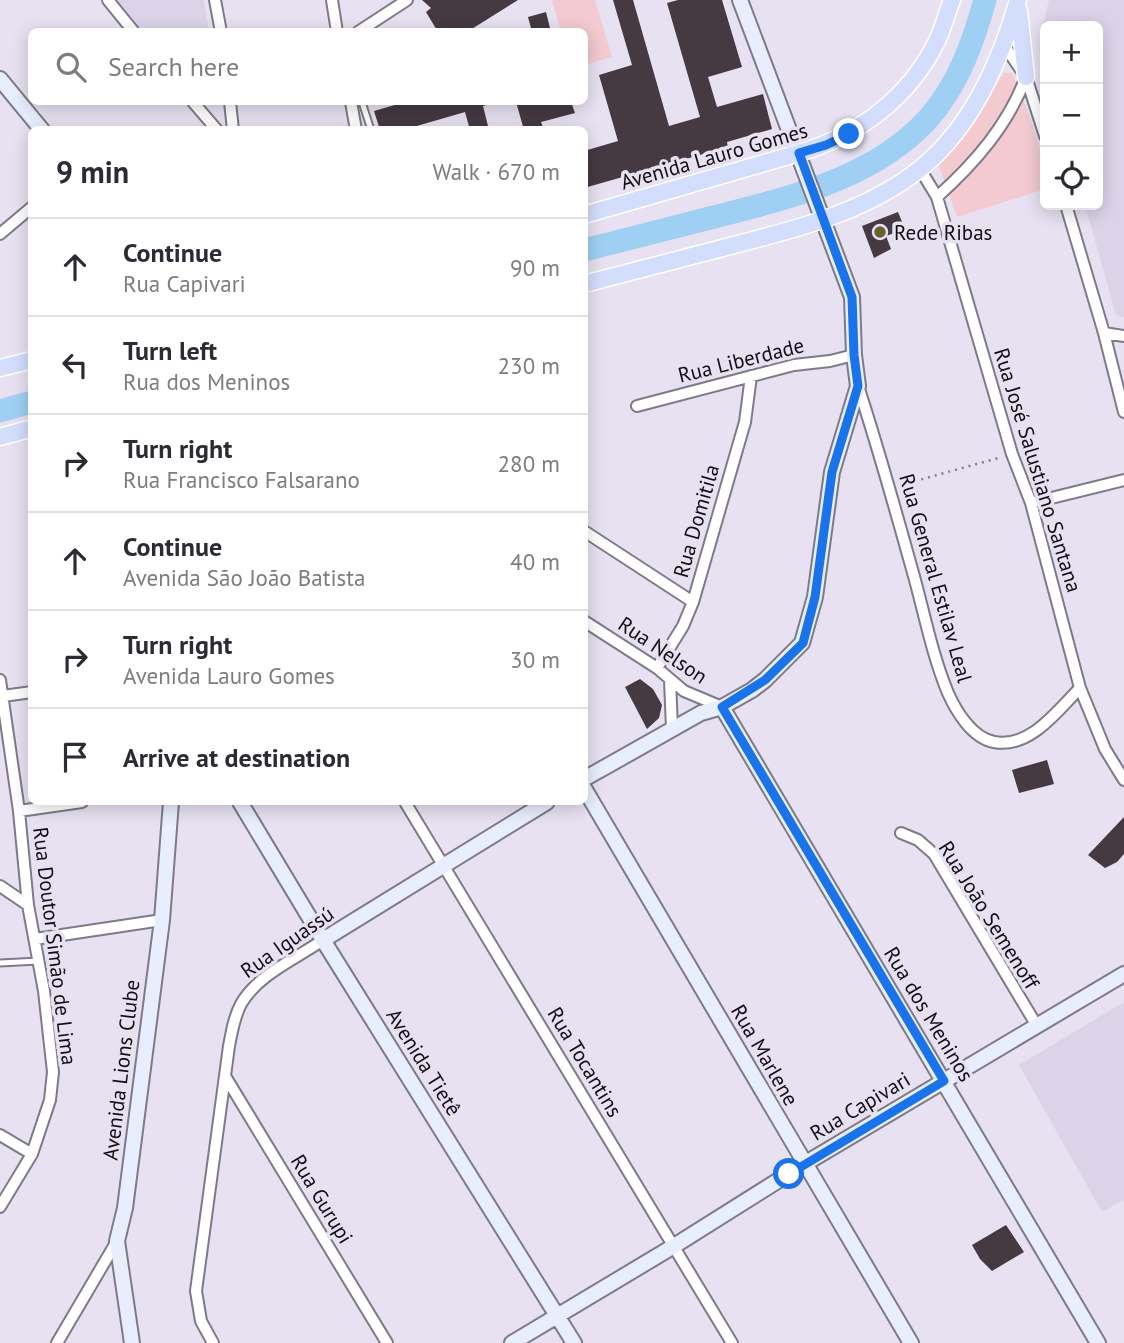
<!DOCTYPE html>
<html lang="en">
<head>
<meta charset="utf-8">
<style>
	body { margin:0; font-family:"PT Sans",sans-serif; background:#f7f7f7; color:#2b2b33 }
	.controls { position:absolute; right:21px; top:21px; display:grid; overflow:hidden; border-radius:10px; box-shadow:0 4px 18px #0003 }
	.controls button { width:63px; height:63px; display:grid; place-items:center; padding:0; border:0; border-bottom:2px solid #e1e1e2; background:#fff; color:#2b2b33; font:35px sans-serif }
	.stop { position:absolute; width:21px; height:21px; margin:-16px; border:5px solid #1a73e8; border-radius:50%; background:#fff }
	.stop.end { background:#1a73e8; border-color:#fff; box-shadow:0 2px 7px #0008 }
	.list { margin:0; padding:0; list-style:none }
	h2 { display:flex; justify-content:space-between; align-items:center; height:91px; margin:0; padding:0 28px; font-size:30px }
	h2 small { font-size:23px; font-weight:400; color:#7c7c81 }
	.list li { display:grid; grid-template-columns:46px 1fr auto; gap:21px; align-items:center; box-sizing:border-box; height:98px; padding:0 28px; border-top:2px solid #e1e1e2 }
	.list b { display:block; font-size:26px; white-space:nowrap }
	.list p { margin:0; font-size:23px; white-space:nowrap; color:#7c7c81 }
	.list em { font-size:23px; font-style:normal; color:#7c7c81 }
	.icon { flex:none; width:38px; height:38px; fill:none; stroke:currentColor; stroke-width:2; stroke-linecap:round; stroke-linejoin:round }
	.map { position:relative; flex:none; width:1124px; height:1343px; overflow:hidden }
	.search { position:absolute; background:#fff; box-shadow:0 4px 18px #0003; left:28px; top:28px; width:560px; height:77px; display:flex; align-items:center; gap:18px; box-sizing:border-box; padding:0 24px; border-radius:10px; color:#7c7c81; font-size:26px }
	.panel { position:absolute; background:#fff; box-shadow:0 4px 18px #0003; left:28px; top:126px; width:560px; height:679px; border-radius:10px }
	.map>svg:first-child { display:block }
	.built { fill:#dcd3e9 }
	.green { fill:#f2cad0 }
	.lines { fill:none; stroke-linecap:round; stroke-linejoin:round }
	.river { stroke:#9fd0f3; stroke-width:23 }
	.building { fill:#453942 }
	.lane-casing { stroke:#7f7a87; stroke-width:9 }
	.street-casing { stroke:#7f7a87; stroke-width:14 }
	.secondary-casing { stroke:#7f7a87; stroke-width:18 }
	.primary-casing { stroke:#fff; stroke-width:19 }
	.path { stroke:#827e89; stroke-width:2.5; stroke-dasharray:2 5; stroke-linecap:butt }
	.lane { stroke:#fff; stroke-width:5 }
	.street { stroke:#fff; stroke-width:10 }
	.secondary { stroke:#e9eefe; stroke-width:14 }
	.primary { stroke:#d3ddfc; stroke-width:16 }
	.route { stroke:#1a73e8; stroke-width:9 }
	.poi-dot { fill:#66612e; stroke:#e7e1f1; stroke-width:2.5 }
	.labels { text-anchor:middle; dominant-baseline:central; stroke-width:7; stroke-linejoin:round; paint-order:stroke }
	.street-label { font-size:21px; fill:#100e13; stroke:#e7e1f1 }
	.poi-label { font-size:21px; fill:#100e13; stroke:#e7e1f1; text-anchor:start }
</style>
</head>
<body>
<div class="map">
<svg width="1124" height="1343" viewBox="0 0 1124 1343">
	<rect width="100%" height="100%" fill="#e7e1f1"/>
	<!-- built -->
	<path class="built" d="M 117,0 L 204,0 L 209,31 L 143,31 Z
		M 1049,0 L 1124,0 L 1124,317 L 1116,315 L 1085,205 L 1098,205 L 1098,26 L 1045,26 L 1045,47 L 1041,33 Z
		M 1124,1002 L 1124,1200 L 1102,1212 L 1019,1065 Z"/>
	<!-- green -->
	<path class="green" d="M 556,0 L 595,0 L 612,57 L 585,65 L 584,32 L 561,31 L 552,1 Z
		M 1004,73 L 1012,73 C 1027,109 1045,150 1045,189 L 957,217 L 939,166 Z"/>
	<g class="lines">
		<!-- river -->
		<path class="river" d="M 584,250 C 629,239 674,227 718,216 C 792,197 874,178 928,119 C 958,85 973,43 985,0
			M 0,411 L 32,402"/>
	</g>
	<!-- building -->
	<path class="building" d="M 422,0 L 518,0 L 467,32 L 438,32 L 426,12 L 431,8 Z
		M 613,0 L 633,0 L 669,126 L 700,117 L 667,3 L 678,0 L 722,0 L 742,67 L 708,77 L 717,107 L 763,94 L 772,129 L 727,142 L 728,147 L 584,188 L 584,151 L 618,141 L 599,75 L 632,65 Z
		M 546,12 L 551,32 L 532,32 L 528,17 Z
		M 405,102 L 489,102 L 490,104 L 483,106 L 489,130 L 470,130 L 465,112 L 403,130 L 380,130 L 374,111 Z
		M 516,102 L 571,102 L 575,113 L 541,122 L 544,130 L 524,130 Z
		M 898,212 L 905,229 L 886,236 L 891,249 L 874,258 L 862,226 Z
		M 640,679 L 653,689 L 662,705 L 659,718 L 647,729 L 625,687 Z
		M 1047,760 L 1054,784 L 1019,793 L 1012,770 Z
		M 1124,817 L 1124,854 L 1117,862 L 1105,868 L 1088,855 Z
		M 1006,1225 L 1024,1252 L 992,1271 L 980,1259 L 972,1245 Z"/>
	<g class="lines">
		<defs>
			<path id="lane" d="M 363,105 L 371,130
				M 0,963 L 39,961"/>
			<path id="street" d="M 108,0 L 134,32
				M 215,0 L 221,32
				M 332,0 L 337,32
				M 358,32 L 407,0
				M 1004,45 L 1026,77 L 1045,136
				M 193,102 L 217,130
				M 230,102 L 233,130
				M 351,102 L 356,130
				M 920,169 L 937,197 L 1012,454 L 1031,503 L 1080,688 L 1105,749 L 1124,780
				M 937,197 C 975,163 1008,125 1026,77
				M 1066,205 L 1104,333 L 1124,412
				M 0,234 L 32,207
				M 1104,333 L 1124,336
				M 858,386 C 879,450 897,515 915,580 C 925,617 933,657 948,693 C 956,711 972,738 994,742 C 1030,749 1058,710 1080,688
				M 637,406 L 794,365 L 830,361 L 854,355
				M 1031,503 L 1124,480
				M 584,531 L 693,602
				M 584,621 L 657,668 L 684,691 L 722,707
				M 657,668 L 683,626 L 693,602 L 745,422 L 751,376
				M 0,680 L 19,811 L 28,905 L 44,991 L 53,1072 L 50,1100 L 32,1154 L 0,1207
				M 670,680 L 672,729
				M 3,696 L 32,692
				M 405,802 L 732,1343
				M 19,811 L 82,802
				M 901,833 L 918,840 L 934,854 L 1037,1026
				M 0,886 L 28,905
				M 35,939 L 162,920
				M 225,1076 L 387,1343
				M 0,1135 L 32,1154
				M 57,1343 L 117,1241
				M 213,1343 L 201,1321 L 196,1291 L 229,1046 C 232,1031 234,1017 241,1004 C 257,975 297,958 323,940"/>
			<path id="secondary" d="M 0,79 L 42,130
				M 722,707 L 1098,1343
				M 584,779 L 701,713 L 722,707 L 752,690 L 765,680 L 802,643 L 815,597 L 832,472 L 858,386 L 854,355 L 852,297 L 740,0
				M 584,788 L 911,1343
				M 240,802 L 323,940 L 574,1343
				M 323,940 L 547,802
				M 132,1343 L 117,1241 L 125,1208 L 162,920 L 171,802
				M 512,1343 L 674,1246 L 806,1163 L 1124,974"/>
			<path id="primary" d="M 1019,11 L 1026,77
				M 584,215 L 799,153 C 859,135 909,98 937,41 C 943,28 947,13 952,0
				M 584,284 C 634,271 684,258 734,245 C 796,229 860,213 912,175 C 969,134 999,65 1018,0
				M 0,368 L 32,360
				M 0,437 L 32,428"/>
		</defs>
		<!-- lane casing -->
		<use href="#lane" class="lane-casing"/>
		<!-- street casing -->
		<use href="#street" class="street-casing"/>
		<!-- secondary casing -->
		<use href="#secondary" class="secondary-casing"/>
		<!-- primary casing -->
		<use href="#primary" class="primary-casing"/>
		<!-- path -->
		<path class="path" d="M 901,485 L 1002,457"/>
		<!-- lane -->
		<use href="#lane" class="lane"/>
		<!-- street -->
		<use href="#street" class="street"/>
		<!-- secondary -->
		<use href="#secondary" class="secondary"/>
		<!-- primary -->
		<use href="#primary" class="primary"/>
	</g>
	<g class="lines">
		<!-- route -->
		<path class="route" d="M 789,1174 L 944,1081 L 722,707 L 765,680 L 803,643 L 815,597 L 832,472 L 858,386 L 854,355 L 852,297 L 799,153 L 826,145 L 849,134"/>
	</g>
	<!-- markers -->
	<circle class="poi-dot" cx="880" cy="232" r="7"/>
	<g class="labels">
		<!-- street labels -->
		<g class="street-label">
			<text transform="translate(714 156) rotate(-16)">Avenida Lauro Gomes</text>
			<text transform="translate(741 360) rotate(-14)">Rua Liberdade</text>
			<text transform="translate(1038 470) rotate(73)">Rua José Salustiano Santana</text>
			<text transform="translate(696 521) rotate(-74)">Rua Domitila</text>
			<text transform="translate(936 578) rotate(74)">Rua General Estilav Leal</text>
			<text transform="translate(663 650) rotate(34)">Rua Nelson</text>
			<text transform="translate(989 915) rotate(58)">Rua João Semenoff</text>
			<text transform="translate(287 942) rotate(-35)">Rua Iguassú</text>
			<text transform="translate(55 946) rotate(83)">Rua Doutor Simão de Lima</text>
			<text transform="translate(929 1014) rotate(59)">Rua dos Meninos</text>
			<text transform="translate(765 1055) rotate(60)">Rua Marlene</text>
			<text transform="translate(424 1062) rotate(58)">Avenida Tietê</text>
			<text transform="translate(585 1062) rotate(59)">Rua Tocantins</text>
			<text transform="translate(121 1070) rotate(-83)">Avenida Lions Clube</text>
			<text transform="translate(860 1106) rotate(-31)">Rua Capivari</text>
			<text transform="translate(322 1199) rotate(59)">Rua Gurupi</text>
		</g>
		<!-- poi labels -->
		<g class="poi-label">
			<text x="894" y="232">Rede Ribas</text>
		</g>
	</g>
</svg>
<div class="controls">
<button>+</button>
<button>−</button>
<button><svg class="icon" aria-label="locate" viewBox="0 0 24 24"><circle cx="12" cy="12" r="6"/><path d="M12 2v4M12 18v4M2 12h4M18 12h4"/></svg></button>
</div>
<div class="stop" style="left:789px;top:1174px"></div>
<div class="stop end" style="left:849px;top:134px"></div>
<div class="search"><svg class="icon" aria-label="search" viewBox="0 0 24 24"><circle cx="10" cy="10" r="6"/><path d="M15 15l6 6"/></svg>Search here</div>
<section class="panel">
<h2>9 min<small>Walk · 670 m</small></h2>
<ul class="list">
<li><svg class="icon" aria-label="ahead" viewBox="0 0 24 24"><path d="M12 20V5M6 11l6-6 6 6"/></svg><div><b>Continue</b><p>Rua Capivari</p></div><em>90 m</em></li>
<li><svg class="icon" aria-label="left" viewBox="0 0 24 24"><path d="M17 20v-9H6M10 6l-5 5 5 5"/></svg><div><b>Turn left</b><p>Rua dos Meninos</p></div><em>230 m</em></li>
<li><svg class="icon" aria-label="right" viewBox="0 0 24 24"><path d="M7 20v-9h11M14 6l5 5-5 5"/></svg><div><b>Turn right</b><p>Rua Francisco Falsarano</p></div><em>280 m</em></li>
<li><svg class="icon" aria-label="ahead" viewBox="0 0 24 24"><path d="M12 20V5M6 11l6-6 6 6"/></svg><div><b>Continue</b><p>Avenida São João Batista</p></div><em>40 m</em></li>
<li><svg class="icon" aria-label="right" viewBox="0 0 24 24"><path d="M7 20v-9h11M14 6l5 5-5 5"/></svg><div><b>Turn right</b><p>Avenida Lauro Gomes</p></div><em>30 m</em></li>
<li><svg class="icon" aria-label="arrive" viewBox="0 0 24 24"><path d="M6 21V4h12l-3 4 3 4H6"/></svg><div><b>Arrive at destination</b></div></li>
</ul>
</section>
</div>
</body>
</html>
